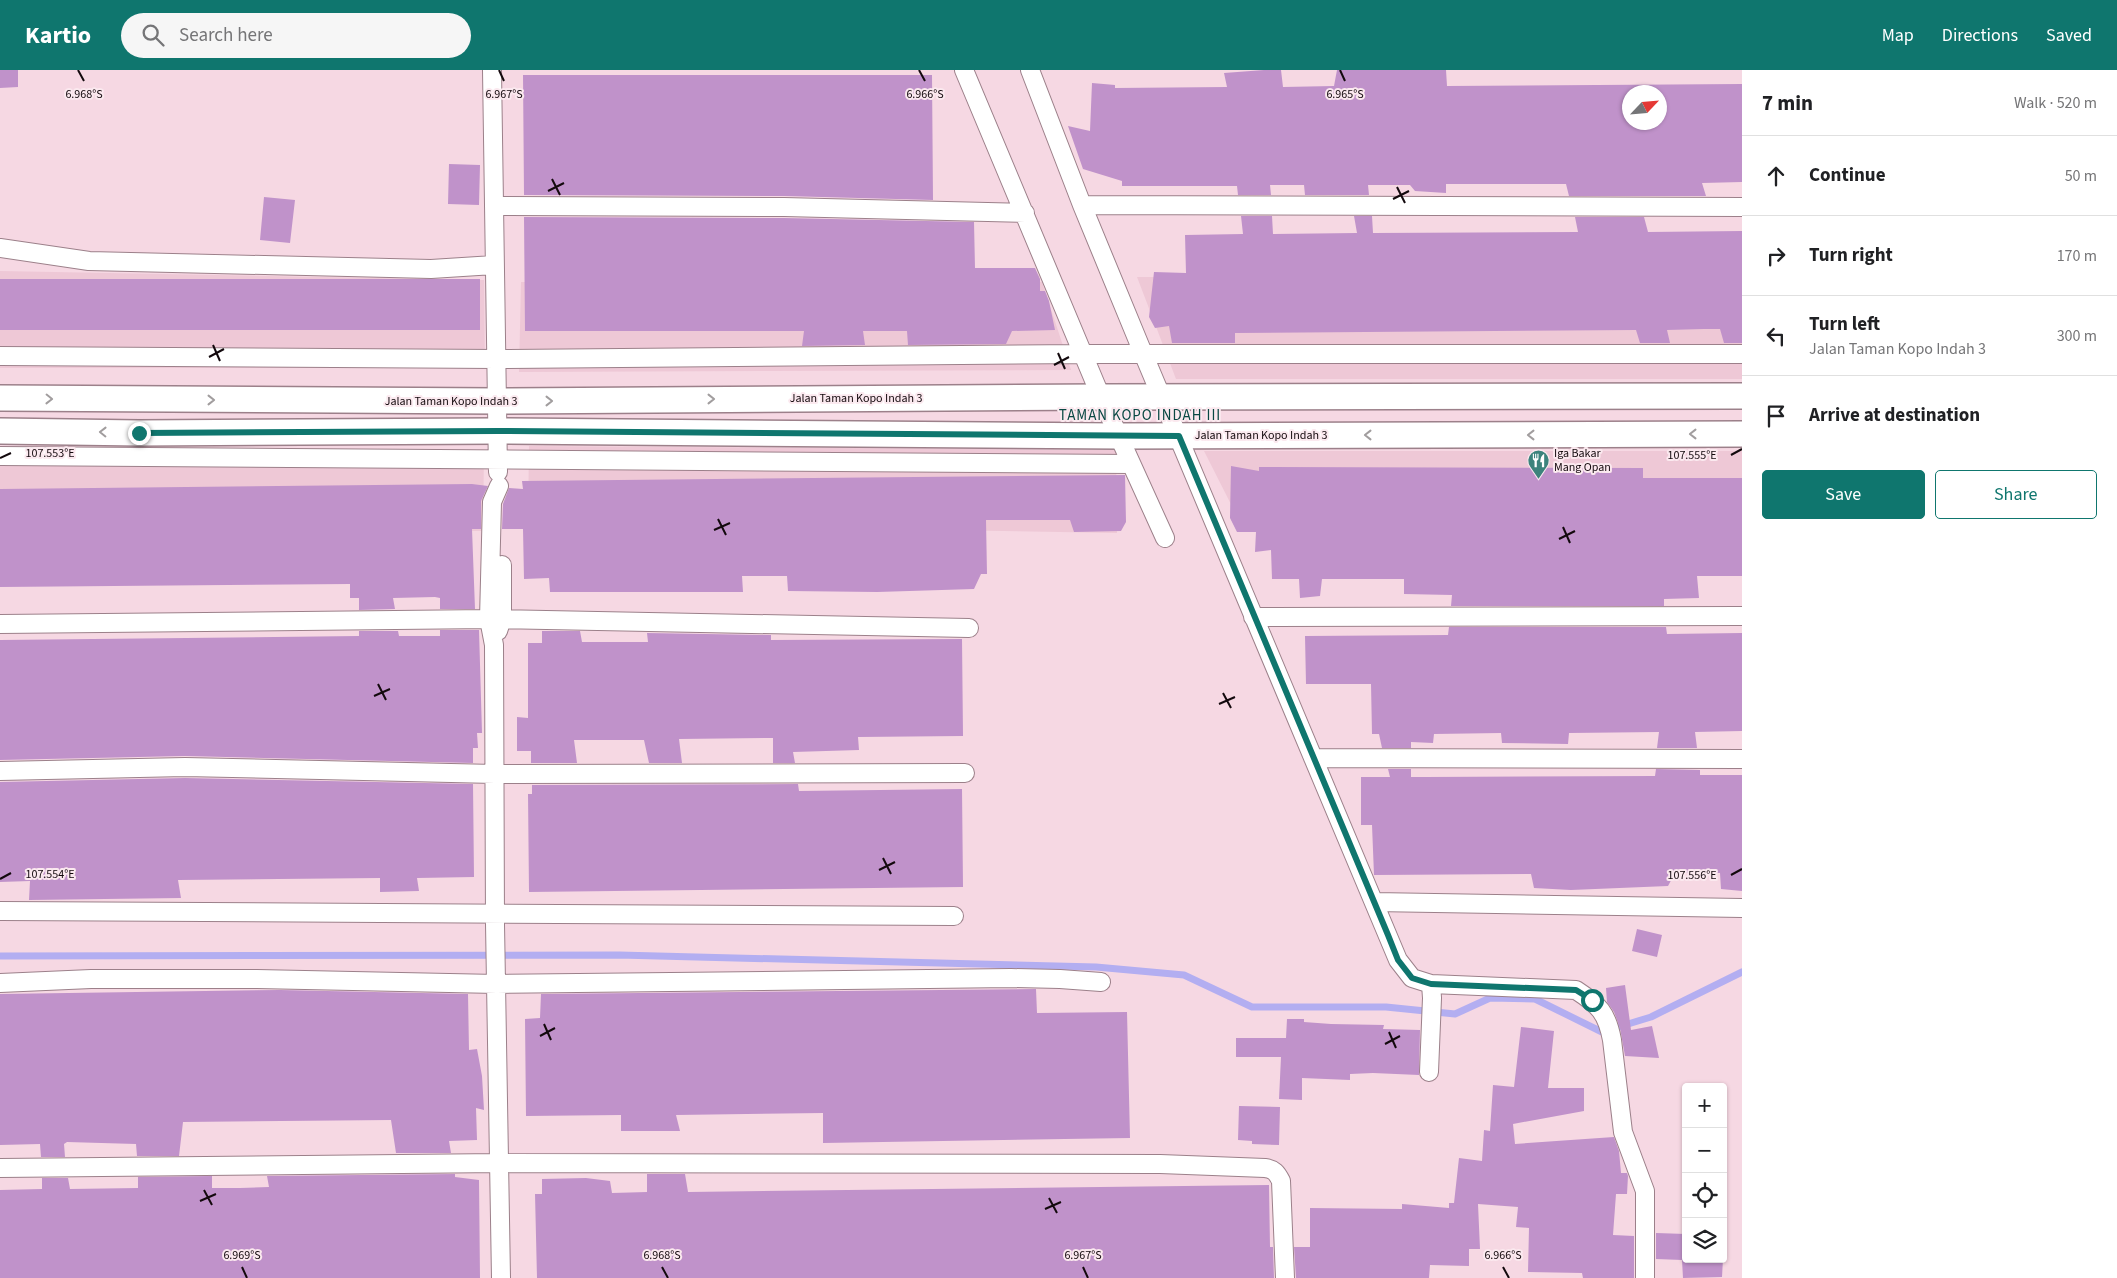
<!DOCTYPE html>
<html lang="en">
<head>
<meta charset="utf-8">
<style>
	body { margin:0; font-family:"Source Sans 3",sans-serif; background:#f6f6f6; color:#202124 }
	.controls { position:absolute; right:15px; bottom:15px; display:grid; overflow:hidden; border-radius:5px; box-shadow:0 1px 4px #0004 }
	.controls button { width:45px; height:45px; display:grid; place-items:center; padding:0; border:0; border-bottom:1px solid #e0e0e0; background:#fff; color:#202124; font:25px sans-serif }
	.compass { position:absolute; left:1622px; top:15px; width:45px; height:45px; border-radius:50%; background:#fff; box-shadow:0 1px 4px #0004; rotate:64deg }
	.stop { position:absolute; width:15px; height:15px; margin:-11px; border:4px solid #0f766e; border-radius:50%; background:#fff }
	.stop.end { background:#0f766e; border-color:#fff; box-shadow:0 1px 5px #0008 }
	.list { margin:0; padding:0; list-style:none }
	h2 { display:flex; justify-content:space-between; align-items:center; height:65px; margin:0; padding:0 20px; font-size:21px }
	h2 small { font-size:16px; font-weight:400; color:#757577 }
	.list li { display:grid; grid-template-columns:32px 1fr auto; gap:15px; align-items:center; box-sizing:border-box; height:80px; padding:0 20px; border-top:1px solid #e0e0e0 }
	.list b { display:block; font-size:19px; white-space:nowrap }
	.list p { margin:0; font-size:16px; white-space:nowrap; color:#757577 }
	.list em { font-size:16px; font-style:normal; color:#757577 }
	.actions { display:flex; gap:10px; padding:15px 20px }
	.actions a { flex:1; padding:11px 0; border:1px solid #0f766e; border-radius:5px; text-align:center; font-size:18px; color:#0f766e }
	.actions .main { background:#0f766e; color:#fff }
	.icon { flex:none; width:28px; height:28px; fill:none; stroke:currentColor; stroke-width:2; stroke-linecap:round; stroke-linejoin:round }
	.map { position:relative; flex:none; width:1742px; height:1208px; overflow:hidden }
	header { display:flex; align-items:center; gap:30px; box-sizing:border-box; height:70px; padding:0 25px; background:#0f766e; color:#fff }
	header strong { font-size:24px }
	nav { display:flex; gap:28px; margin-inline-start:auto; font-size:18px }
	.search { width:350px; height:45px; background:#f6f6f6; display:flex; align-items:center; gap:12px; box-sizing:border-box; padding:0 18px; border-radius:28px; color:#757577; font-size:19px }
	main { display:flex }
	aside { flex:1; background:#fff }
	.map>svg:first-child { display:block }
	.built { fill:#eec8d6 }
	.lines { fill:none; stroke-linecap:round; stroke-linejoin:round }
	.stream { stroke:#b3aef1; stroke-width:7 }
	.building { fill:#c092ca; fill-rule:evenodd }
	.minor-casing { stroke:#9c808a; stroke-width:20 }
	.secondary-casing { stroke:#9c808a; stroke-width:28 }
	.minor { stroke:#fff; stroke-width:18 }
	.secondary { stroke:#fff; stroke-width:25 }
	.oneway { stroke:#a19d9e }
	.route { stroke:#0f766e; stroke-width:6 }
	.ticks { fill:none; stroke:#13090d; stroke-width:2 }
	.labels { text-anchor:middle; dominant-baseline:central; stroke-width:4; stroke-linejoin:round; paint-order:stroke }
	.street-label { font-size:12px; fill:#13090d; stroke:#fbe9ef }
	.poi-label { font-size:12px; fill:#13090d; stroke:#fbe9ef; text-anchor:start }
	.quarter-label { font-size:15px; letter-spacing:1px; fill:#094843; stroke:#fbe9ef }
	.ticks-label { font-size:12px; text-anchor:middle; fill:#13090d; stroke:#fbe9ef; stroke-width:4; stroke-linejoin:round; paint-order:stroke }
</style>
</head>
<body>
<header>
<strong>Kartio</strong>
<div class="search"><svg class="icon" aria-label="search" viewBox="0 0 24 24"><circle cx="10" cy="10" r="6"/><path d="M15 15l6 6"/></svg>Search here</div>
<nav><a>Map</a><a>Directions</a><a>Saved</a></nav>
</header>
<main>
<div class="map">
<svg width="1742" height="1208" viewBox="0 0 1742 1208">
	<rect width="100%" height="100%" fill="#f6d8e3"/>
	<!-- built -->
	<path class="built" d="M 0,201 L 484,210 L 485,298 L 0,298 Z
		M 1137,207 L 1742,207 L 1742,309 L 1176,309 Z
		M 521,212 L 1042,212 L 1071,300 L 519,302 Z
		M 529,376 L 1116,380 L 1117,463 L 528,453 Z
		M 0,377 L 484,381 L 483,461 L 0,462 Z
		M 1204,381 L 1742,381 L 1742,461 L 1244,460 Z"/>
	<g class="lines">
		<!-- stream -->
		<path class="stream" d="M 0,886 L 619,885 L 1096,897 L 1184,905 L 1252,937 L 1386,937 L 1455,944 L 1490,928 L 1535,929 L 1602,962 L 1651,947 L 1742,902"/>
	</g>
	<!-- building -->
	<path class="building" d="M 0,0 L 18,0 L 18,17 L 0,18 Z
		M 1264,0 L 1281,0 L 1283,17 L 1334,16 L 1337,0 L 1446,0 L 1447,16 L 1742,14 L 1742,112 L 1702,113 L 1706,126 L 1569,126 L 1566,114 L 1446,114 L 1446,123 L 1415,121 L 1410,115 L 1368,115 L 1369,125 L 1305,125 L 1304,115 L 1270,115 L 1271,125 L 1238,125 L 1237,116 L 1122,116 L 1122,111 L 1083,99 L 1068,56 L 1090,61 L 1092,13 L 1115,15 L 1115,18 L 1227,17 L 1224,3 ZM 1630,22 L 1660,22 L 1660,52 L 1630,52 Z
		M 523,5 L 932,5 L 933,130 L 784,126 L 524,125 Z
		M 449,94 L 480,95 L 479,135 L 448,134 Z
		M 264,127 L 295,130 L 290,173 L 260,170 Z
		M 1241,146 L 1272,146 L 1273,164 L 1357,163 L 1354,146 L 1372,146 L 1373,163 L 1578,162 L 1575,147 L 1644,147 L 1648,162 L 1742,161 L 1742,273 L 1724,273 L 1720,259 L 1704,259 L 1667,260 L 1670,273 L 1640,273 L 1636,260 L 1235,263 L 1235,273 L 1172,273 L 1169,256 L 1155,258 L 1149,247 L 1154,202 L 1186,203 L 1185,165 L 1243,164 Z
		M 524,147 L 784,148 L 974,152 L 975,198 L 1035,198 L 1040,209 L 1040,221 L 1045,221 L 1049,231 L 1055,260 L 1012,261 L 1006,274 L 908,275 L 907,261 L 863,261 L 865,275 L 802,276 L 804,261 L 525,261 Z
		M 0,209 L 480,209 L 480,260 L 0,260 Z
		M 1231,396 L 1259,401 L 1259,397 L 1643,398 L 1643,408 L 1742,408 L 1742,506 L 1697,506 L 1699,528 L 1664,529 L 1664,536 L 1451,536 L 1452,525 L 1404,524 L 1404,509 L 1322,509 L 1320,526 L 1300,528 L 1299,509 L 1272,509 L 1271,480 L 1255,482 L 1256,462 L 1237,462 L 1230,448 Z
		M 1125,405 L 1126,452 L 1121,461 L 1074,462 L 1070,450 L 986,450 L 987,504 L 981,504 L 974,519 L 877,522 L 788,521 L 787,506 L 742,506 L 743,522 L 550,522 L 549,508 L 524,509 L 523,459 L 502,459 L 503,434 L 509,418 L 523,419 L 522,411 Z
		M 472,414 L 488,416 L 481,431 L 481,459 L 472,459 L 475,539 L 440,539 L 440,528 L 435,527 L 393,528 L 395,539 L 359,540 L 359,528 L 350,528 L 350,514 L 0,517 L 0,419 Z
		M 1449,557 L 1666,557 L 1667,564 L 1742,563 L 1742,661 L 1695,662 L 1697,678 L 1657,678 L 1659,662 L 1569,663 L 1568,674 L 1502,673 L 1501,663 L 1434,664 L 1433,673 L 1411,672 L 1411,678 L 1382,678 L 1379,664 L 1372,664 L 1371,614 L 1306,614 L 1305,566 L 1448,565 Z
		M 440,560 L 479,560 L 482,663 L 477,663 L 478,678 L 473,678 L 473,693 L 185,686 L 0,690 L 0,570 L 359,566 L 359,561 L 398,561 L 399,566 L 440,566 Z
		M 542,561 L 580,561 L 582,572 L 648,572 L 647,563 L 771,565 L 771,570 L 962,569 L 963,666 L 858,667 L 859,680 L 793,682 L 795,693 L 773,693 L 773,668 L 679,669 L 682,693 L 649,693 L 644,670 L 574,670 L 577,693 L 531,693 L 531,681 L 517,681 L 517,647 L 528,648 L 528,573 L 542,573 Z
		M 1388,699 L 1411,699 L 1411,707 L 1426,707 L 1655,706 L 1656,699 L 1700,700 L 1700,705 L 1742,705 L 1742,821 L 1721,819 L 1720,803 L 1675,803 L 1668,816 L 1571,820 L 1534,818 L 1531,804 L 1374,805 L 1372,755 L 1361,755 L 1361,707 L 1390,707 Z
		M 185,708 L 473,714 L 474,807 L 417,808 L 419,821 L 380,822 L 380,808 L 178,810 L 181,828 L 29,830 L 30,811 L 0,812 L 0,712 Z
		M 798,714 L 799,721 L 962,719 L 963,817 L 529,822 L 528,724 L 532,724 L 532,715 Z
		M 1637,859 L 1662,865 L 1657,887 L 1632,881 Z
		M 1625,915 L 1631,960 L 1652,956 L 1659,988 L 1625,986 L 1620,958 L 1614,942 L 1607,932 L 1606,918 Z
		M 1036,919 L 1037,943 L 1127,942 L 1130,1068 L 823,1073 L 823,1043 L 676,1045 L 680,1061 L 621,1061 L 621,1045 L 526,1046 L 525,949 L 540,948 L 541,924 Z
		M 280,920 L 468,924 L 469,980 L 477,979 L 482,1006 L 484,1040 L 476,1038 L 477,1070 L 449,1071 L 451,1083 L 396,1083 L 391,1050 L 183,1052 L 179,1086 L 137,1086 L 136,1074 L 67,1072 L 64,1074 L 65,1087 L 41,1087 L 40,1074 L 0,1075 L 0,924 Z
		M 1287,949 L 1304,949 L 1304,952 L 1331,954 L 1384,955 L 1383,959 L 1420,960 L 1419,1005 L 1373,1003 L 1350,1004 L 1350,1010 L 1302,1008 L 1302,1030 L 1279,1029 L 1281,987 L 1236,987 L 1236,968 L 1286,968 Z
		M 1521,957 L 1554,961 L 1548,1018 L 1584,1018 L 1584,1041 L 1513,1054 L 1515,1074 L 1614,1067 L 1619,1081 L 1621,1103 L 1627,1103 L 1628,1106 L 1627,1124 L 1616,1124 L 1613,1165 L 1634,1166 L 1634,1208 L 1583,1208 L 1582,1203 L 1528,1202 L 1529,1158 L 1516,1157 L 1518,1137 L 1478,1134 L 1480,1179 L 1469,1179 L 1469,1196 L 1430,1195 L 1429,1208 L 1296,1208 L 1294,1177 L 1310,1177 L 1310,1138 L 1402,1139 L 1402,1134 L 1449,1138 L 1449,1133 L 1454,1133 L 1459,1088 L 1482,1091 L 1484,1060 L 1490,1061 L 1493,1015 L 1514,1017 Z
		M 1239,1036 L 1280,1037 L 1279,1075 L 1252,1074 L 1252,1071 L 1238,1070 Z
		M 455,1104 L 455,1107 L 479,1110 L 480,1208 L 0,1208 L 0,1120 L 42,1119 L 42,1108 L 68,1108 L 70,1119 L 138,1118 L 138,1107 L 212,1106 L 212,1118 L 240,1118 L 269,1117 L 267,1106 Z
		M 647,1104 L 685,1104 L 688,1122 L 1269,1115 L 1270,1177 L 1273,1177 L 1274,1208 L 537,1208 L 535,1124 L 542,1124 L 542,1109 L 586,1108 L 610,1111 L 612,1123 L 647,1122 Z
		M 1656,1163 L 1686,1164 L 1686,1189 L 1723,1189 L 1722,1207 L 1683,1208 L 1682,1190 L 1656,1189 Z"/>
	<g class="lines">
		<defs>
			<path id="minor" d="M 492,0 L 498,402
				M 964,0 L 1101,327 L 1165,468
				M 1030,0 L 1082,135 L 1143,283 L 1398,890 L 1412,908 L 1431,914 L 1576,920 C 1599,935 1607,943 1612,970 L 1623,1062 L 1645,1121 L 1645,1208
				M 1082,135 L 1742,137
				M 494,136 L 784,137 L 1025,143
				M 0,178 L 89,191 L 431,199 L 494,195
				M 0,286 L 497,289 L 1083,284 L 1742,284
				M 0,386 L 1131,394
				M 499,416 L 492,432 L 489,549 L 494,575 L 495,854 L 501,1208
				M 1253,547 L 1742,546
				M 0,554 L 489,549 L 969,558
				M 498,561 L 502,549 L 502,495
				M 1313,688 L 1742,689
				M 0,701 L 185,697 L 495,704 L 965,703
				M 1374,832 L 1742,838
				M 0,841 L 954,846
				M 0,913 L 91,909 L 257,909 L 497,914 L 1011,908 L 1060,909 L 1101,912
				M 1429,1002 L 1432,928 L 1431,914
				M 0,1098 L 500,1093 L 1160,1094 L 1265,1098 C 1274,1099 1277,1103 1281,1111 L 1285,1208"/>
			<path id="secondary" d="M 0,328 L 497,331 L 1101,327 L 1742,326
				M 0,361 L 139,363 L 497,361 L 1119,366 L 1742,364"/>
		</defs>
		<!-- minor casing -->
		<use href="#minor" class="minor-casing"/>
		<!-- secondary casing -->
		<use href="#secondary" class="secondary-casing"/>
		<!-- minor -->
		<use href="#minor" class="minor"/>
		<!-- secondary -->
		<use href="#secondary" class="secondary"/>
	</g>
	<!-- one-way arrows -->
	<defs><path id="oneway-chevron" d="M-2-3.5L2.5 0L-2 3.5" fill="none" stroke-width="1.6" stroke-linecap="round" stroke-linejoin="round" transform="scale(1.25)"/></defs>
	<g class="oneway">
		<use href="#oneway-chevron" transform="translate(49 329) rotate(1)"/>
		<use href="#oneway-chevron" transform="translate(711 329)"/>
		<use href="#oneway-chevron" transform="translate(211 330)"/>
		<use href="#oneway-chevron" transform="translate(549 331)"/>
		<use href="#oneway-chevron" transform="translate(103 362) rotate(-179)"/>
		<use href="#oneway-chevron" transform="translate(1693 364) rotate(180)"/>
		<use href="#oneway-chevron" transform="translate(1368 365) rotate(180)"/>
		<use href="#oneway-chevron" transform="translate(1531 365) rotate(180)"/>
	</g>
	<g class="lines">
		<!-- route -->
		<path class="route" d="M 139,363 L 497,361 L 1179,366 L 1388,865 L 1398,890 L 1412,908 L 1431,914 L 1576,920 L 1592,930"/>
	</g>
	<!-- ticks -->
	<path class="ticks" d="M 78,0 L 84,11M 499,0 L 504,11M 919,0 L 925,11M 1340,0 L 1345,11M 552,109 L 560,125M 1397,117 L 1405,133M 548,121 L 564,113M 1393,129 L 1409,121M 213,275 L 220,291M 1058,283 L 1065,299M 209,287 L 224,279M 1054,295 L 1069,287M 1731,385 L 1742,379M 0,388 L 11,383M 718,449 L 726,465M 1563,457 L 1570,473M 714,460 L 730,453M 1559,469 L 1575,461M 378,614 L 386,630M 1223,623 L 1231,638M 374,626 L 390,619M 1219,634 L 1235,627M 883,788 L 891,804M 879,800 L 895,792M 1731,805 L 1742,799M 0,809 L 11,803M 544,954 L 551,970M 1389,962 L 1396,978M 540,966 L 555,958M 1385,974 L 1400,966M 204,1120 L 212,1135M 1049,1128 L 1057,1143M 200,1131 L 216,1124M 1045,1139 L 1061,1132M 242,1197 L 247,1208M 662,1197 L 668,1208M 1083,1197 L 1088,1208M 1503,1197 L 1509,1208"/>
	<!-- icons -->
	<defs>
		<symbol id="restaurant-pin" viewBox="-11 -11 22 30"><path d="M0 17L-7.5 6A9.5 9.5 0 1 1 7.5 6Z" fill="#3c837c" stroke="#fbe9ef"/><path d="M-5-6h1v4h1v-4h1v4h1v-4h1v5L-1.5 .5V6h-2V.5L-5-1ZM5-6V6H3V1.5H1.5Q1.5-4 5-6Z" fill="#fff"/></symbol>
	</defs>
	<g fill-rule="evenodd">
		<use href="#restaurant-pin" x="1526" y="378" width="25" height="34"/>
	</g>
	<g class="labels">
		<!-- street labels -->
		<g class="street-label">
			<text x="856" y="328">Jalan Taman Kopo Indah 3</text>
			<text x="451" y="331">Jalan Taman Kopo Indah 3</text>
			<text x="1261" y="365">Jalan Taman Kopo Indah 3</text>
		</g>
		<!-- poi labels -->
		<g class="poi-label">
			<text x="1554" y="383">Iga Bakar<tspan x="1554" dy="14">Mang Opan</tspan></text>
		</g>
		<!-- quarter labels -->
		<g class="quarter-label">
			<text x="1140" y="345">TAMAN KOPO INDAH III</text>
		</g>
	</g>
	<g class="ticks-label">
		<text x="84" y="28">6.968°S</text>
		<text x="504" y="28">6.967°S</text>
		<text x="925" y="28">6.966°S</text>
		<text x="1345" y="28">6.965°S</text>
		<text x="50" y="387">107.553°E</text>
		<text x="1692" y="389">107.555°E</text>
		<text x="50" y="808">107.554°E</text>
		<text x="1692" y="809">107.556°E</text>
		<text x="242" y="1189">6.969°S</text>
		<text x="662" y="1189">6.968°S</text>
		<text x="1083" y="1189">6.967°S</text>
		<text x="1503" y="1189">6.966°S</text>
	</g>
</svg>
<div class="controls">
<button>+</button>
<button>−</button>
<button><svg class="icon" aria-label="locate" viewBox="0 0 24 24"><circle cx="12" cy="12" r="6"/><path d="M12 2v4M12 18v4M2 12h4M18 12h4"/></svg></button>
<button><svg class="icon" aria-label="layers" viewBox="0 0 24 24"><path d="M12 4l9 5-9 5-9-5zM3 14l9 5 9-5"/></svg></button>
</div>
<svg class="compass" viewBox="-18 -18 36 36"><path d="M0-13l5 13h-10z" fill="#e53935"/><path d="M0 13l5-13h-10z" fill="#757577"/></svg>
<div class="stop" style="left:1592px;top:930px"></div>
<div class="stop end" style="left:139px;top:363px"></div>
</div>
<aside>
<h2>7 min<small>Walk · 520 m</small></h2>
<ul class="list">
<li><svg class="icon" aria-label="ahead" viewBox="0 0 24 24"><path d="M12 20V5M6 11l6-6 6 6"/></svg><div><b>Continue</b></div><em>50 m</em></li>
<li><svg class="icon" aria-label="right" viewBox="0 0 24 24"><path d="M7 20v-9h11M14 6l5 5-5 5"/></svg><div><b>Turn right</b></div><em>170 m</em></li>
<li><svg class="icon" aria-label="left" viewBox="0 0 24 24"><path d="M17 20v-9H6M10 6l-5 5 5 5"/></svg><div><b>Turn left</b><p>Jalan Taman Kopo Indah 3</p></div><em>300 m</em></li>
<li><svg class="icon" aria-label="arrive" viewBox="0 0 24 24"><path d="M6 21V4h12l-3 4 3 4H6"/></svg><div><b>Arrive at destination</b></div></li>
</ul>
<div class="actions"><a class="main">Save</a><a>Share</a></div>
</aside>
</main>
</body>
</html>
